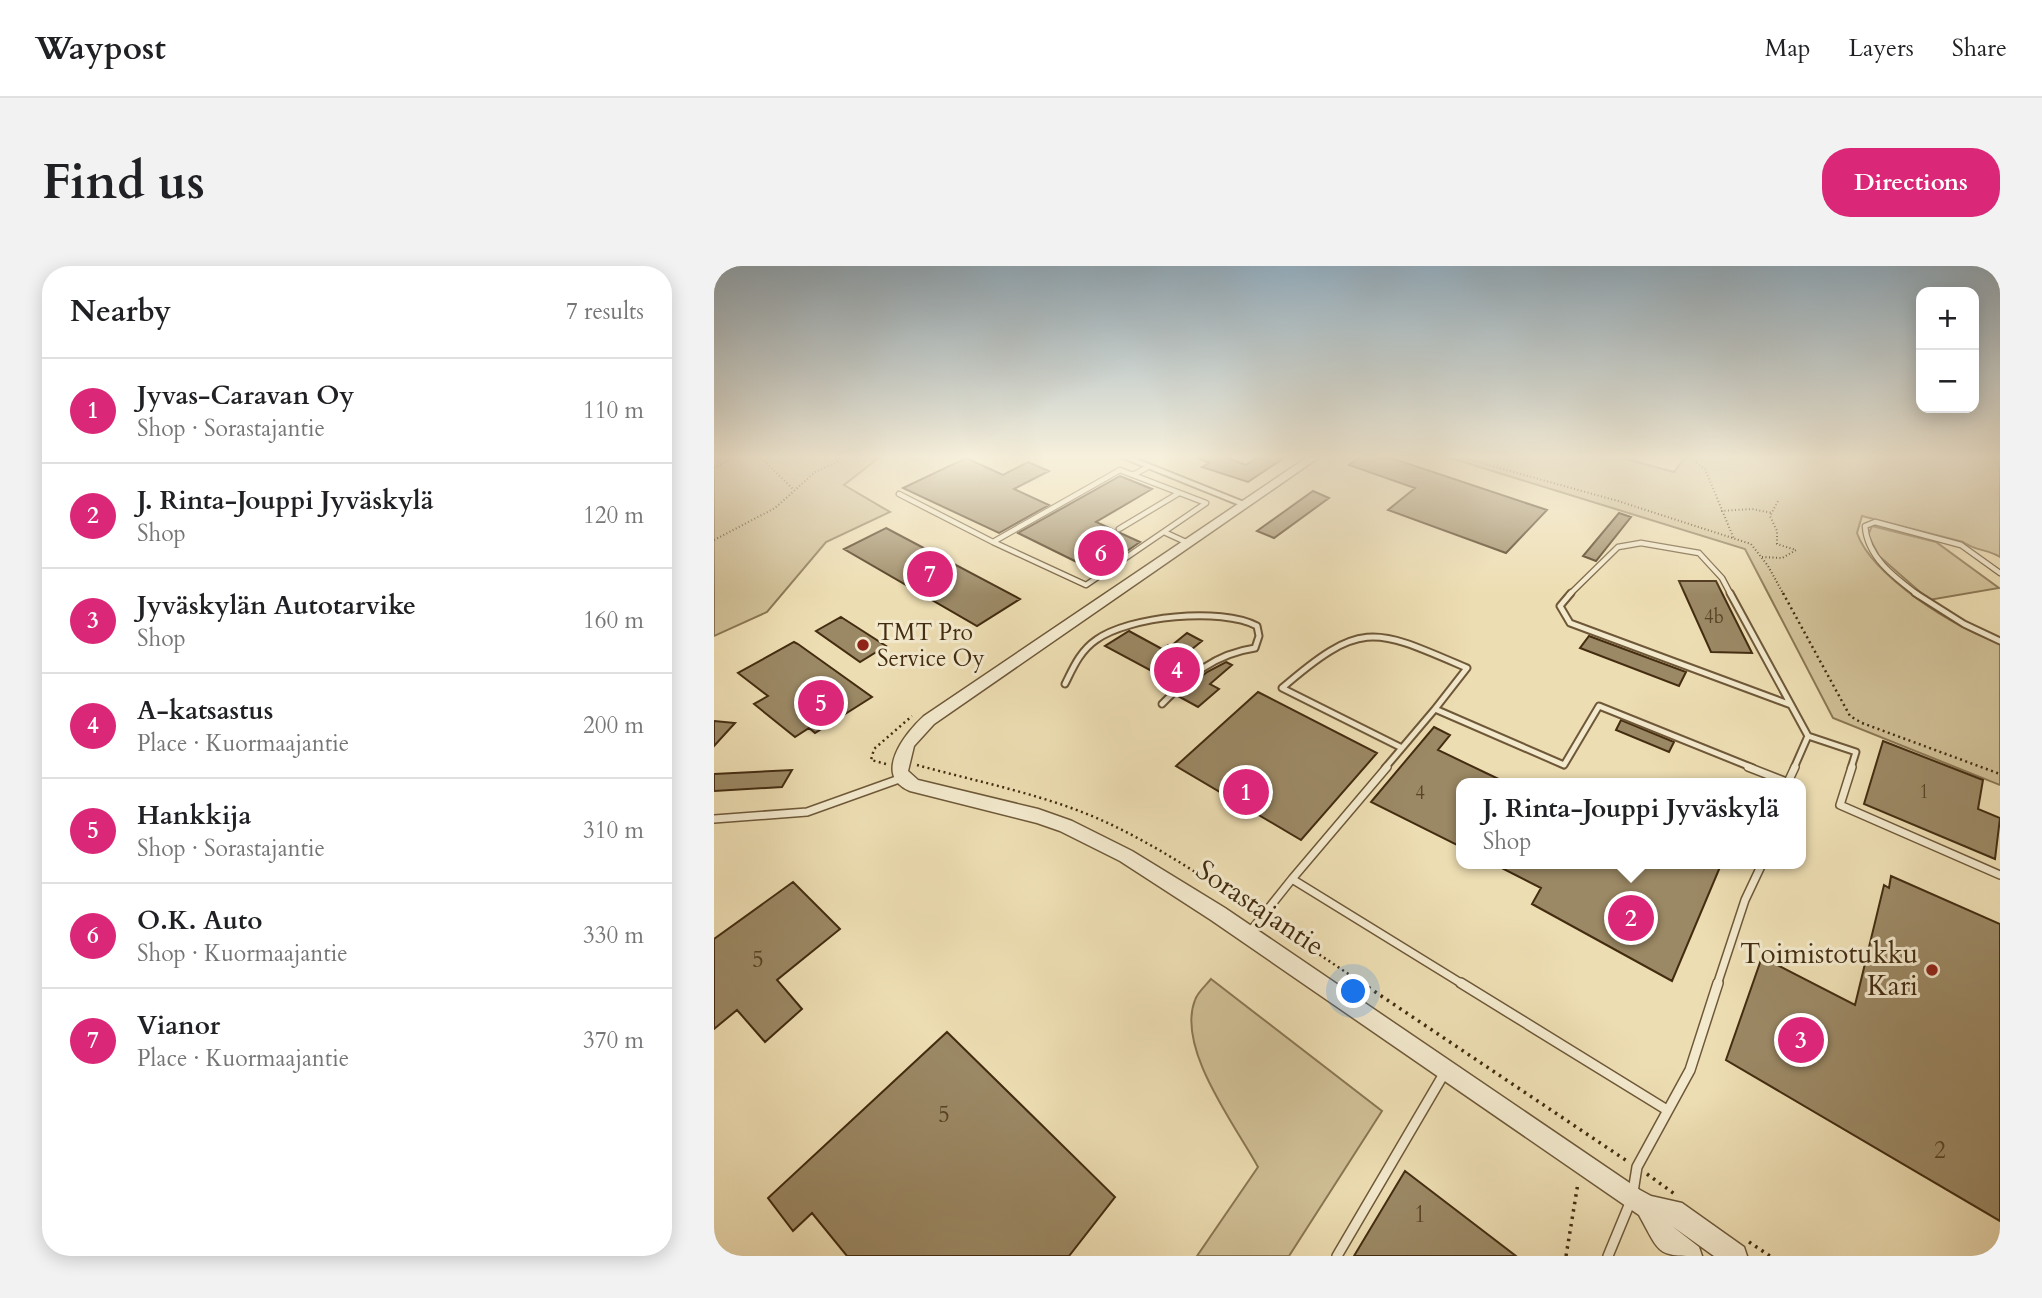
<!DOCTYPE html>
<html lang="en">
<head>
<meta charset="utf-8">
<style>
	body { margin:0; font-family:Cardo,serif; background:#f2f2f2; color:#202124 }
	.controls { position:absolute; right:21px; top:21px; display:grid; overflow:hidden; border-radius:14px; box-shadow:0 4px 18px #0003 }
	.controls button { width:63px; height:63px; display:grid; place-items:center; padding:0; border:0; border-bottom:2px solid #e0e0e0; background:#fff; color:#202124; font:35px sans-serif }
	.you { position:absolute; left:640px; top:726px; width:24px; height:24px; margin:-18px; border:5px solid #fff; border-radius:50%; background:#1a73e8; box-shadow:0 0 0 10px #1a73e833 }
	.badge { display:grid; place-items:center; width:46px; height:46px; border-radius:50%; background:#db2777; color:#fff; font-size:23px; font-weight:700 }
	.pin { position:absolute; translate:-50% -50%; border:4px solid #fff; box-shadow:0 2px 7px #0006 }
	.popup { position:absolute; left:742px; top:512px; width:350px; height:91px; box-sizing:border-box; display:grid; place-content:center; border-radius:14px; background:#fff; filter:drop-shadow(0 2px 5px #0005); font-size:23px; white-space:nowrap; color:#757577 }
	.popup b { font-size:26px; color:#202124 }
	.popup::after { content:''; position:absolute; left:50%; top:100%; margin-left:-14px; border:14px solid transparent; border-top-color:#fff }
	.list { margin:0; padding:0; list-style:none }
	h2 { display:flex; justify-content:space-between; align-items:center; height:91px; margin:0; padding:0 28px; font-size:30px }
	h2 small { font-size:23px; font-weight:400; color:#757577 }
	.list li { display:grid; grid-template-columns:46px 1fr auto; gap:21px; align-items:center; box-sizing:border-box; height:105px; padding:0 28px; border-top:2px solid #e0e0e0 }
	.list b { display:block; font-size:26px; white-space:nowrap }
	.list p { margin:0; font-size:23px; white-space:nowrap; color:#757577 }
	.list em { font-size:23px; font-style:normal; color:#757577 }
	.map { position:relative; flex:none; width:1286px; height:990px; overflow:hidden; border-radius:28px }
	header { display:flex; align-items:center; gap:42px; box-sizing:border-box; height:98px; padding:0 35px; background:#fff; border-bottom:2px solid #e0e0e0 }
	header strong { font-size:33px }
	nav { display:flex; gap:38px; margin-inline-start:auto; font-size:24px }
	.intro { display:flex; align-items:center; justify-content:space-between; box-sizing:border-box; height:168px; padding:0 42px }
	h1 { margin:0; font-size:49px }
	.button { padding:18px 32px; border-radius:28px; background:#db2777; color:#fff; font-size:24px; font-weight:700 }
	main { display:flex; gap:42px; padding:0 42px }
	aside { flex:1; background:#fff; border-radius:28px; box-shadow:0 4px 18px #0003 }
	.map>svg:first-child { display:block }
	.green { fill:#d0bf96; stroke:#8a7653; stroke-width:2 }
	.building { fill:#9b8864; stroke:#432c10; stroke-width:2 }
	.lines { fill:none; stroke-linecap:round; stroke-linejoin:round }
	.service-far3-casing { stroke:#6e5838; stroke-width:7 }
	.service-far2-casing { stroke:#6e5838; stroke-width:9 }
	.service-far1-casing { stroke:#6e5838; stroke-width:10 }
	.service-casing { stroke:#6e5838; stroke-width:12 }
	.minor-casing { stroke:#6e5838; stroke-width:4 }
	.tertiary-casing { stroke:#6e5838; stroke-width:3 }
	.path-far2 { stroke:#432c10; stroke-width:2; stroke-dasharray:1 2.5; stroke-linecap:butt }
	.path-far1 { stroke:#432c10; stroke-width:2.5; stroke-dasharray:2 3.5; stroke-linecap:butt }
	.path { stroke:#432c10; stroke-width:3.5; stroke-dasharray:2.5 5; stroke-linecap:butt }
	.service-far3 { stroke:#f3e9cd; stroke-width:4.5 }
	.service-far2 { stroke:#f3e9cd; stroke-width:5 }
	.service-far1 { stroke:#f3e9cd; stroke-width:7 }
	.service { stroke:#f3e9cd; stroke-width:9 }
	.minor { fill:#f3e9cd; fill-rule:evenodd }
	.tertiary { fill:#f3e9cd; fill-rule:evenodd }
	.poi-dot { fill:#8f2418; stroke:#f3e9cd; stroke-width:2.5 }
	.labels { text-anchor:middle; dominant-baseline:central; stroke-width:6; stroke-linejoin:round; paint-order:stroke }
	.number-label { font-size:19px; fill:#594325 }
	.poi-label { font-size:23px; fill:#432c10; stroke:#f3e9cd; text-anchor:start }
	.near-number-label { font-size:23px; fill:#594325 }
	.near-street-label { font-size:28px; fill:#432c10; stroke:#f3e9cd }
	.near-poi-label { font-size:28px; fill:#432c10; stroke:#f3e9cd; text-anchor:end }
</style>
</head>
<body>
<header>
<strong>Waypost</strong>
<nav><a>Map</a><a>Layers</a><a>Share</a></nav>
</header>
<div class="intro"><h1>Find us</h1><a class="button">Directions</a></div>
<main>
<aside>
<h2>Nearby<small>7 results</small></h2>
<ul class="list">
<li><span class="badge">1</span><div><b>Jyvas-Caravan Oy</b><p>Shop · Sorastajantie</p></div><em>110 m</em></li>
<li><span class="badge">2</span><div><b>J. Rinta-Jouppi Jyväskylä</b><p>Shop</p></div><em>120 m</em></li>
<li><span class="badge">3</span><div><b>Jyväskylän Autotarvike</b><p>Shop</p></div><em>160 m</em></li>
<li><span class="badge">4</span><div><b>A-katsastus</b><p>Place · Kuormaajantie</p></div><em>200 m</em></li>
<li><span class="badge">5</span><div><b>Hankkija</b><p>Shop · Sorastajantie</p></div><em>310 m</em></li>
<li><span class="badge">6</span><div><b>O.K. Auto</b><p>Shop · Kuormaajantie</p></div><em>330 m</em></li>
<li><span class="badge">7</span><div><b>Vianor</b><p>Place · Kuormaajantie</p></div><em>370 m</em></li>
</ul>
</aside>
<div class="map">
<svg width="1286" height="990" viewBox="0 0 1286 990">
	<rect width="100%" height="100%" fill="#edddb2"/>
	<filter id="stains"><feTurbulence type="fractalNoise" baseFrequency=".00286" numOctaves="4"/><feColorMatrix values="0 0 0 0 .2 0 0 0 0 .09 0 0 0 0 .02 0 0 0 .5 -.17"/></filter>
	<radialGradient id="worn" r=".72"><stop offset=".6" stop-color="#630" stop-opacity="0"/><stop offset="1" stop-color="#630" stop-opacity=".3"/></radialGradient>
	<!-- green -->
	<path class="green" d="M 0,190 L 167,190 L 130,219 L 176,246 L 112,276 L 53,346 L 0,370 Z
		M 730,190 L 901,190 L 960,206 L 972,190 L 1286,190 L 1286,291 C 1274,283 1261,285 1249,276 L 1148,250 L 1143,267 C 1158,310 1243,364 1286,377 L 1286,519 L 1119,452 L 1031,283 Z
		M 1158,260 L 1222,276 L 1285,322 L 1215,334 L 1165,290 L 1154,269 Z
		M 497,713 L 668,845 L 575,990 L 483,990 L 544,901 C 521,859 462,782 481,734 C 483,727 492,719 497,713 Z"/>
	<!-- building -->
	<path class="building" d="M 480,190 L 508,190 L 532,199 L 546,190 L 573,190 L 534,216 L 488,201 L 495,197 Z
		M 648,190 L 671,190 L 833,244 L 792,287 L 674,244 L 701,222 L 635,199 Z
		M 252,192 L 289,209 L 314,196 L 335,205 L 300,223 L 335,239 L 285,267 L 189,222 Z
		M 406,210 L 438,223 L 382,256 L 426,276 L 383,306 L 304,267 Z
		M 599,225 L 615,232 L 560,272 L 543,265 Z
		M 905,247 L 917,251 L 882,295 L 869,290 Z
		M 172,262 L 306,333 L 263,360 L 130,283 Z
		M 965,315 L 1002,315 L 1038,387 L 997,386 Z
		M 127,351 L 172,380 L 146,396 L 102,365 Z
		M 415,365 L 448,383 L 454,379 L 457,380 L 473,367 L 488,375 L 467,392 L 482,400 L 462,418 L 391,380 Z
		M 875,370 L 972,406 L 965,420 L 866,382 Z
		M 80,376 L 84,378 L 158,431 L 101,467 L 95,462 L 81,471 L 40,438 L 54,430 L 24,407 Z
		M 512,396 L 518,399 L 496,418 L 505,423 L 484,441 L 464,430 L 493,406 Z
		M 544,426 L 663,487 L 587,574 L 462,500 Z
		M 907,454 L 960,476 L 955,486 L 902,464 Z
		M 0,455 L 21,457 L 0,480 Z
		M 720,461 L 736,469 L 724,484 L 793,517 L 747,517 L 747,581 L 657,536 Z
		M 1169,475 L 1269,514 L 1264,543 L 1286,552 L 1281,593 L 1150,538 Z
		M 78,504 L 68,521 L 0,525 L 0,508 Z
		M 780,598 L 999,598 L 1006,601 L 958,715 L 818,638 L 827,622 Z
		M 1177,610 L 1286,658 L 1286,955 L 1012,794 L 1048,691 L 1141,739 L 1170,619 L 1175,622 Z
		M 79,616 L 126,663 L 63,714 L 88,743 L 51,776 L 23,744 L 0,763 L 0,673 Z
		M 233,766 L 401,931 L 355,990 L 133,990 L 98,947 L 79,965 L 54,932 Z
		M 691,905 L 802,990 L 640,990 Z"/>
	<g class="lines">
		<defs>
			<path id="service-far3" d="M 406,204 L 492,237 L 372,319 L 279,276 Z
				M 419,209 L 434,201
				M 185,228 L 279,276
				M 405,263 L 465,227
				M 450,266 L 474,277
				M 855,329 L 904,281 L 927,277 L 985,287 L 1008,312 L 1017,329
				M 1204,329 C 1180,311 1153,291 1151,260 L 1161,256 L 1247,279 L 1286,307"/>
			<path id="service-far2" d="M 857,327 L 846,340 L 856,357 L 1077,439
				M 1016,327 L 1094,470 L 1080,502
				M 1201,327 L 1250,358 L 1286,375
				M 351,418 C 359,402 366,385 382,374 C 415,350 507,341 543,360 L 545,370 L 541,382 C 500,388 476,410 448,438
				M 1094,470 L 1142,486 L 1137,502
				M 688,482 L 568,422 C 648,353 660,362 753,402 L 721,443
				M 671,502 L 721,443 L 850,499 L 885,440 L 1039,502"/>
			<path id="service-far1" d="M 1034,501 L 1075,517
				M 1138,501 L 1126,539 L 1286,609
				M 1074,516 L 1081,501
				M 0,553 L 93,546 L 188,512
				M 578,613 L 673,501
				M 535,667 L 578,613 L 750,719
				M 1003,719 L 1031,634 L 1048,598"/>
			<path id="service" d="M 747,717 L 953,844
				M 623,990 L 731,806
				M 894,990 L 918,932 L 923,901 L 976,804 L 1004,717"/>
			<path id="minor" d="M 404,190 L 415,190 L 535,238 L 528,240 Z"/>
			<path id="tertiary" d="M 595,190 L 607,190 L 220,458 L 200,480 L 194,505 L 204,514 L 324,543 L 358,555 L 418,585 L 511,642 L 926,924 L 937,930 L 968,937 L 1030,981 L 1033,990 L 1000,990 L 958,960 L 985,981 L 988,990 C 942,990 947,989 925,949 L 497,654 L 406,595 L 346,565 L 323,557 L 196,525 C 158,510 191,467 210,450 Z"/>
		</defs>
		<!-- service-far3 casing -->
		<use href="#service-far3" class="service-far3-casing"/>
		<!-- service-far2 casing -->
		<use href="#service-far2" class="service-far2-casing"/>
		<!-- service-far1 casing -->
		<use href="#service-far1" class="service-far1-casing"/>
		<!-- service casing -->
		<use href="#service" class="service-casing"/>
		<!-- minor casing -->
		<use href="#minor" class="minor-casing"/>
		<!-- tertiary casing -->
		<use href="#tertiary" class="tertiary-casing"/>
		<!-- path-far2 -->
		<path class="path-far2" d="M 45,190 L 80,224
			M 742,190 L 904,235 L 1037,278 L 1054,300 L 1070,329
			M 974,190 L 991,203 L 1020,273
			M 0,202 L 22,190
			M 1007,245 L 1038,243 L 1058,247
			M 0,274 L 61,242 L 101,206 L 137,190
			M 1048,291 L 1068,292 L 1082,284 L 1063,278 L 1063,265 L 1056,250 L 1064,235"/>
		<!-- path-far1 -->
		<path class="path-far1" d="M 1069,327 L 1136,450 L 1148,457 L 1286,508
			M 172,498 L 157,494 L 160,483 L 198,450
			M 203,499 C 268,517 338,530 398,559 C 448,583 496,615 541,646
			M 555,655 L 651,719"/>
		<!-- path -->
		<path class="path" d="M 648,717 L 913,895
			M 933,908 L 962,929
			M 1035,976 L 1056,990
			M 852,990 L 864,917"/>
		<!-- service-far3 -->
		<use href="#service-far3" class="service-far3"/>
		<!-- service-far2 -->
		<use href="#service-far2" class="service-far2"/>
		<!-- service-far1 -->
		<use href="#service-far1" class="service-far1"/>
		<!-- service -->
		<use href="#service" class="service"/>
		<!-- minor -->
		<use href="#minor" class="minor"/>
		<!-- tertiary -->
		<use href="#tertiary" class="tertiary"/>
	</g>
	<!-- sky -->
	<linearGradient id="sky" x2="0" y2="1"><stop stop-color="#93acbc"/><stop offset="0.58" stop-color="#f7f0dc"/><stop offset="1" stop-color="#f7f0dc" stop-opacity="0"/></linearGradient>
	<rect width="1286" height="329" fill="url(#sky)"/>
	<!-- markers -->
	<g class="poi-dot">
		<circle cx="149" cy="379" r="7"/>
		<circle cx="1218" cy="704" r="7"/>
	</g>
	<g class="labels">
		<!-- number labels -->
		<g class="number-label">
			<text x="1000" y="351">4b</text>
			<text x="1210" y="526">1</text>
			<text x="706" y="527">4</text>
		</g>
		<!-- poi labels -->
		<g class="poi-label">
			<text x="163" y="366">TMT Pro<tspan x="163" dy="26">Service Oy</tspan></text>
		</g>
		<!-- near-number labels -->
		<g class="near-number-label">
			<text x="44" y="693">5</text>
			<text x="230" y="848">5</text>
			<text x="1226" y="884">2</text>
			<text x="706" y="948">1</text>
		</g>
		<!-- near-street labels -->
		<g class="near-street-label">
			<text transform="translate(546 642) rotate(34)">Sorastajantie</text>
		</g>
		<!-- near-poi labels -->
		<g class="near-poi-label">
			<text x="1204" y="688">Toimistotukku<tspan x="1204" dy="32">Kari</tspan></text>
		</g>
	</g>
	<rect width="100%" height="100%" filter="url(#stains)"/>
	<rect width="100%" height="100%" fill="url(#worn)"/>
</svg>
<div class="controls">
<button>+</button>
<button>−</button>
</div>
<div class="you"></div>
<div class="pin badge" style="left:532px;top:526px">1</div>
<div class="pin badge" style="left:917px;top:652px">2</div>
<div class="popup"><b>J. Rinta-Jouppi Jyväskylä</b>Shop</div>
<div class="pin badge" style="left:1087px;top:774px">3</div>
<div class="pin badge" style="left:463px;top:404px">4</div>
<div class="pin badge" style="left:107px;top:437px">5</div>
<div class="pin badge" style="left:387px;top:287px">6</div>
<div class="pin badge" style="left:216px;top:308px">7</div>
</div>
</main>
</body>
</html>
